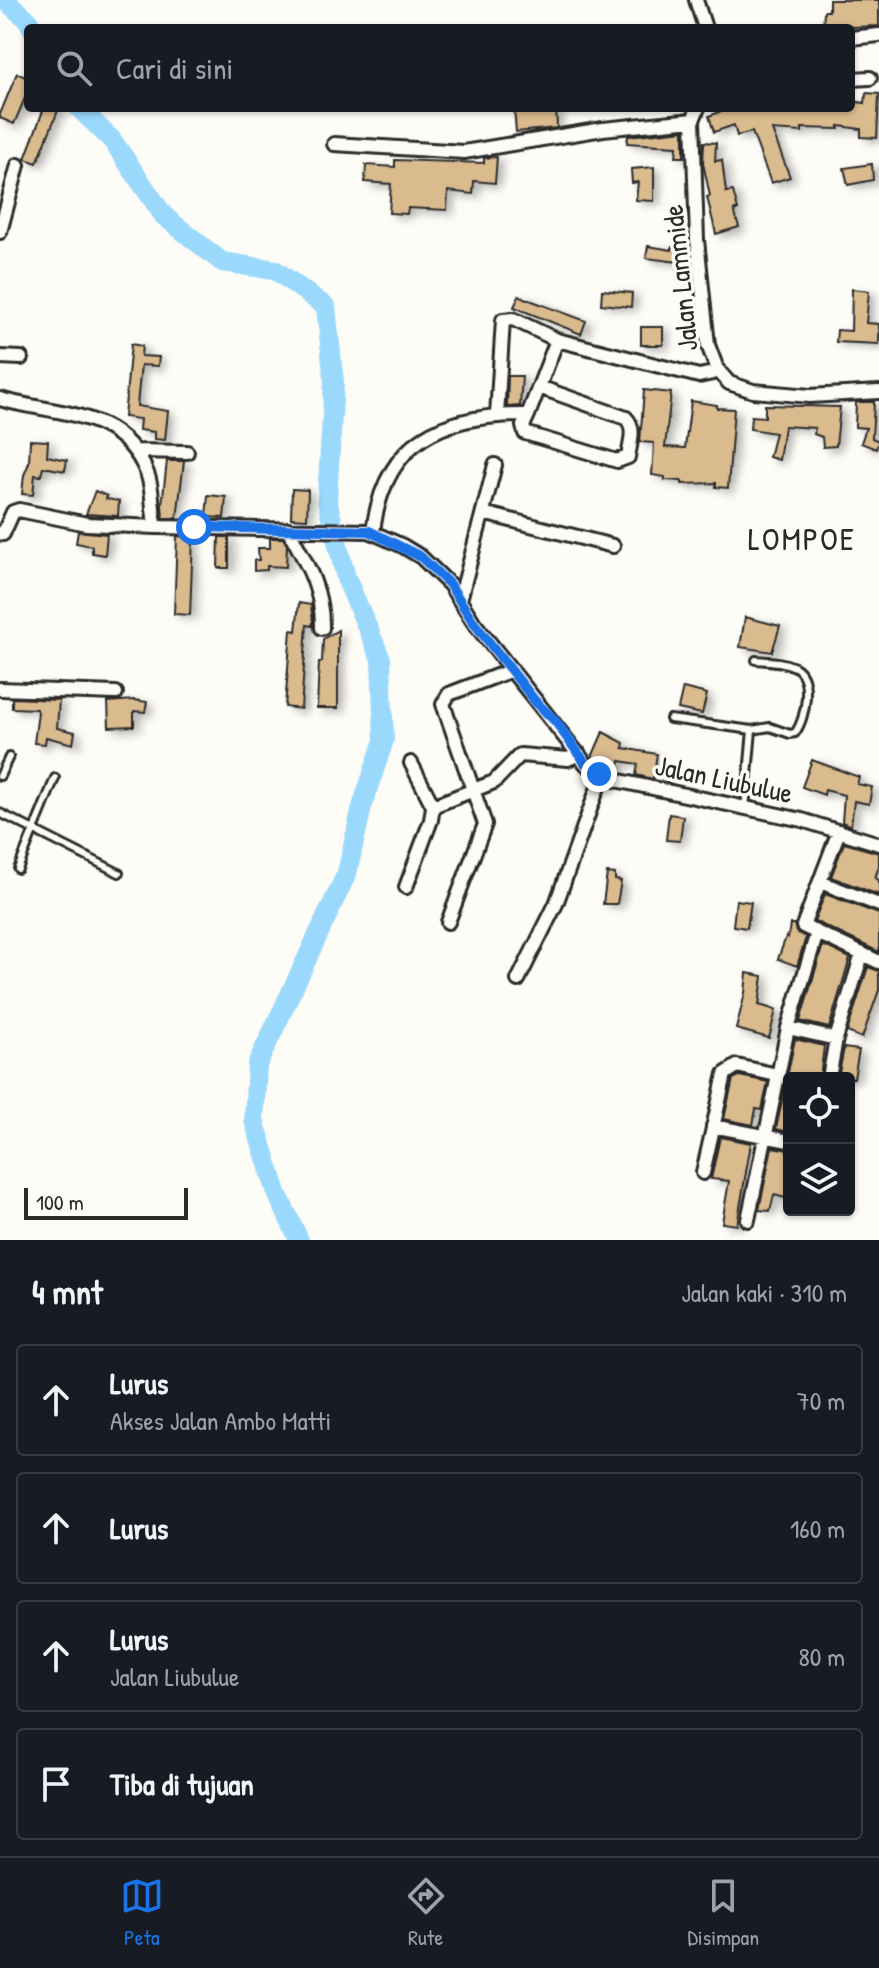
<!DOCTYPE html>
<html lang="id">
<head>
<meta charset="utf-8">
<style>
	body { margin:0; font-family:"Patrick Hand",sans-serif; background:#20242c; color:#f1f3f6 }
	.controls { position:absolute; right:24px; bottom:24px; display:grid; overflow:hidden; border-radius:8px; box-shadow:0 2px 6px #0004 }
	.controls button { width:72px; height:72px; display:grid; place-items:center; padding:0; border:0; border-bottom:2px solid #363941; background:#171b24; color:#f1f3f6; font:40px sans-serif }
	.scale { position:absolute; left:24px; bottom:20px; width:164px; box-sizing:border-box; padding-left:8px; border:4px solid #2b2b2b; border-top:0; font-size:22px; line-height:28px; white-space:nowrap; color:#2b2b2b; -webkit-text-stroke:6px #fdfcf7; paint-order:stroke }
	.stop { position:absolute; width:24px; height:24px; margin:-18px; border:6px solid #1a73e8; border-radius:50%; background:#fff }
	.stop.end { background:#1a73e8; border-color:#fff; box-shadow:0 2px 8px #0008 }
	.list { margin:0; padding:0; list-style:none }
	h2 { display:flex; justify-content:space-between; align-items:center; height:104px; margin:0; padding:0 32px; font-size:34px }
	h2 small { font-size:26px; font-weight:400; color:#9ea1a6 }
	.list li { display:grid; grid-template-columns:52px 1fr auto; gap:24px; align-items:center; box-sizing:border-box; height:112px; margin:0 16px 16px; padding:0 16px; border:2px solid #363941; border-radius:8px }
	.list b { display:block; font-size:30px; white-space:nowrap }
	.list p { margin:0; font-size:26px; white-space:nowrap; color:#9ea1a6 }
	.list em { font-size:26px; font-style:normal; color:#9ea1a6 }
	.icon { flex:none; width:44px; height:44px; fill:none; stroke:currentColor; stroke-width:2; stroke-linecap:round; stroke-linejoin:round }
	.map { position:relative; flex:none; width:879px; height:1240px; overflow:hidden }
	.search { position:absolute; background:#171b24; box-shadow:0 2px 6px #0004; left:24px; right:24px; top:24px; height:88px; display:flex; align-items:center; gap:20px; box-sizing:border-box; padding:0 28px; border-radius:8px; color:#9ea1a6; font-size:30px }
	.sheet { height:616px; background:#171b24 }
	nav { display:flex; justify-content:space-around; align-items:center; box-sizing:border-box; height:112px; border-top:2px solid #363941; background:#171b24; font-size:22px; color:#9ea1a6 }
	nav a { display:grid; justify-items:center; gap:4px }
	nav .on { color:#1a73e8 }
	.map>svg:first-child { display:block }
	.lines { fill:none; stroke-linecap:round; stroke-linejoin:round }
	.river { stroke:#9ad9fb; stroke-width:20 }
	.building { fill:#dabb8e; stroke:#2b2b2b; stroke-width:2; filter:url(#shadow) }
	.lane-casing { stroke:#2b2b2b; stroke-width:12 }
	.street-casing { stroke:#2b2b2b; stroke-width:18 }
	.lane { stroke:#fdfcf7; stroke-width:6 }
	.street { stroke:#fdfcf7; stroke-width:12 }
	.route { stroke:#1a73e8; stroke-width:10 }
	.labels { text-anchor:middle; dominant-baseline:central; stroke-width:7; stroke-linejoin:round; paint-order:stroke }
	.street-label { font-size:28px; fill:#2b2b2b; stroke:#fdfcf7 }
	.quarter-label { font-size:32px; letter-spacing:2px; fill:#2b2b2b; stroke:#fdfcf7 }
</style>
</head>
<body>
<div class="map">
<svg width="879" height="1240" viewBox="0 0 879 1240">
	<defs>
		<filter id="shadow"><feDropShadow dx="6" dy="3.5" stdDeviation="4" flood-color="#0004"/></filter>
	</defs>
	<rect width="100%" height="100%" fill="#fdfcf7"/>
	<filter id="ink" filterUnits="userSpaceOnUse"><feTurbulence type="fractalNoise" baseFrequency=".0125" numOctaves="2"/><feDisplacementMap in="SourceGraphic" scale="16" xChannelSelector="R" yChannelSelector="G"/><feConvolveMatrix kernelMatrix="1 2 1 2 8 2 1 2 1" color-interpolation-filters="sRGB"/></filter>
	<g filter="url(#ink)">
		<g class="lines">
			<!-- river -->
			<path class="river" d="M 5,0 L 28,20 L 32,28
				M 79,108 L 112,140 L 164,216 L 222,262 L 275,270 L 326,307 L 334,382 L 327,500 L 346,578 L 381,659 L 384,740 L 362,807 L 347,873 L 257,1065 L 254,1120 L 277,1193 L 299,1240"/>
		</g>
		<!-- building -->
		<path class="building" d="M 829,0 L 879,0 L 879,26 L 823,28 L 824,11 L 829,11 Z
			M 17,73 L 28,78 L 28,91 L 14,124 L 0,118 L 0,114 Z
			M 866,93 L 879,94 L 877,138 L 861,137 L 861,129 L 839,126 L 839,129 L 802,128 L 802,132 L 772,130 L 790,177 L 771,183 L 752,132 L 737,136 L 734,125 L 714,132 L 709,116 L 729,108 L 851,108 L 851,101 L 865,103 Z
			M 44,108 L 59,108 L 37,163 L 25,159 Z
			M 514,108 L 556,108 L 557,128 L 516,132 Z
			M 684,130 L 684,157 L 676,157 L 677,146 L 627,143 L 628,136 Z
			M 704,142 L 716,143 L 715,161 L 722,160 L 726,192 L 733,191 L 738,210 L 734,210 L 739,227 L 716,234 L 707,197 L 710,196 L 703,163 Z
			M 497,157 L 495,183 L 474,181 L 473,194 L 448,191 L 447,210 L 408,208 L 407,214 L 389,213 L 391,184 L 365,182 L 366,165 L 395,167 L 395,160 L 484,163 L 484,158 Z
			M 872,164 L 873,180 L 848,185 L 844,168 Z
			M 654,167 L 654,201 L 636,200 L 638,182 L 632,183 L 631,169 Z
			M 648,246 L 672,250 L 672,247 L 689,248 L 690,278 L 678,278 L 678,262 L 646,258 Z
			M 852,289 L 869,291 L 866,323 L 879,324 L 879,344 L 836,342 L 837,330 L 851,331 Z
			M 602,290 L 632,293 L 631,307 L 601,304 Z
			M 519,296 L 586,321 L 581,334 L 514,307 Z
			M 641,327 L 663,327 L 663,345 L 641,345 Z
			M 131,344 L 142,346 L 141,356 L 159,357 L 158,366 L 141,365 L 137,406 L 168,411 L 165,440 L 154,439 L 154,432 L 139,430 L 140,419 L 124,417 Z
			M 508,376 L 522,376 L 520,406 L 507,407 Z
			M 644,390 L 671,393 L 665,447 L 685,448 L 691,401 L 717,405 L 717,408 L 734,409 L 728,488 L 716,487 L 716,483 L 682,484 L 682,481 L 665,480 L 665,477 L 652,475 L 654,443 L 640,442 Z
			M 856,402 L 874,402 L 872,438 L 879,441 L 876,449 L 861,443 L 866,428 L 855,427 Z
			M 765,405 L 840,407 L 836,446 L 823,447 L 822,437 L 814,434 L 815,428 L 784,426 L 779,460 L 769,457 L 775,433 L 750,429 L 751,416 L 765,417 Z
			M 30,440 L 48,441 L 47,456 L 67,460 L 65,471 L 43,467 L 41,476 L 35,475 L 33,495 L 22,494 L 24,475 L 29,463 Z
			M 167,461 L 184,461 L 177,518 L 163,518 L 162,505 Z
			M 292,489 L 308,490 L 307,519 L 291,518 Z
			M 95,491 L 107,496 L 106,499 L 119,501 L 118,516 L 86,514 Z
			M 208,495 L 226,497 L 224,518 L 206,517 Z
			M 78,531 L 107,534 L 105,555 L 92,553 L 92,546 L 76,543 Z
			M 177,536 L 193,537 L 190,615 L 174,614 Z
			M 219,537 L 229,537 L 229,568 L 218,568 Z
			M 270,538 L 283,538 L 287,545 L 286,567 L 267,566 L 267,570 L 254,571 L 254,560 L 259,560 L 258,548 L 270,548 Z
			M 299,603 L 311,605 L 313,622 L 312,626 L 307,625 L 301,709 L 285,707 L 291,630 L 296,631 Z
			M 745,617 L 780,626 L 772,652 L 740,647 Z
			M 338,630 L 338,708 L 317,708 L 319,662 L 322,662 L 323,639 Z
			M 683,688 L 707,694 L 702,714 L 678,709 Z
			M 12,698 L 59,700 L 57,728 L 75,732 L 73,744 L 46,737 L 45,744 L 34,743 L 38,712 L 36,709 L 12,708 Z
			M 134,700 L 147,702 L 145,712 L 134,711 L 134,726 L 109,727 L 108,702 Z
			M 603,732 L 624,743 L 623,748 L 657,754 L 653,779 L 636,775 L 638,764 L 620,761 L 617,771 L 592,757 Z
			M 812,760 L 859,777 L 857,784 L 872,787 L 869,804 L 854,801 L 851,826 L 842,822 L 844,795 L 825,790 L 824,795 L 802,787 Z
			M 669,814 L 683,816 L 680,841 L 666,840 Z
			M 844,843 L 879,853 L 879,866 L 875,878 L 879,880 L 879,895 L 831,877 Z
			M 607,873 L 615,874 L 615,880 L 621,881 L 617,904 L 603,904 Z
			M 825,894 L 879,914 L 879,952 L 814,921 Z
			M 736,900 L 751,902 L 747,928 L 733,926 Z
			M 790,924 L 794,924 L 796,932 L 806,937 L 797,966 L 778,959 L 786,937 L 788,938 Z
			M 823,945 L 850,958 L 829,1028 L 800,1021 Z
			M 868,967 L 879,971 L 879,990 L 862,1038 L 847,1032 Z
			M 747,973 L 763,976 L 759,1005 L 776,1010 L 769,1038 L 736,1029 L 745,993 Z
			M 795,1039 L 824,1046 L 820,1078 L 789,1078 L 789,1132 L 776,1129 Z
			M 844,1048 L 859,1050 L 854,1078 L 838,1078 Z
			M 739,1076 L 768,1082 L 762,1110 L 756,1109 L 753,1125 L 724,1119 L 733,1079 Z
			M 720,1137 L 751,1143 L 737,1225 L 722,1223 L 729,1181 L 711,1179 Z
			M 772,1147 L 789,1150 L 789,1199 L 774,1195 L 770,1211 L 759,1210 Z"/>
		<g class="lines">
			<defs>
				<path id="lane" d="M 670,719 L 752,730 L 770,727 L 790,734 L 795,733 C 806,719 813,677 795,667 C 783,661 769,661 756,660
					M 0,776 L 9,757
					M 745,809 L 752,730
					M 0,813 L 119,873
					M 18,869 L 55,778"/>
				<path id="street" d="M 696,0 L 705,28
					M 851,38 L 879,35
					M 851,79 L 870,78
					M 698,108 L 693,120 L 697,240 L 708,345 L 717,369 L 729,383 L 753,391 L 810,396 L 879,392
					M 334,144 L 464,152 L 603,129 L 693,120
					M 0,232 L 18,165
					M 0,357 L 21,358
					M 0,399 C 54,415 121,408 147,473 C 154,490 151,509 156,527 L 369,531 L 403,546 L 421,557 L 450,585 L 474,623 L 586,764 L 606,778 L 802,820 L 879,844
					M 497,415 L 503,320 L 513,319 L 557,340
					M 528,415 L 523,426 L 525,433 L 617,461 L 628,457 C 630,444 636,428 626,418 L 539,387
					M 136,451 L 187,452
					M 483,513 L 613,546
					M 288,529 C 306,562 323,590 322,628
					M 373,532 C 384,440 442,414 528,415 L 557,340 L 699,376 L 713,373 L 717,369
					M 0,533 L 3,534 L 13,512 L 19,510 L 87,524 L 156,527
					M 460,600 L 495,465
					M 0,689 L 116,693
					M 433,806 L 494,782 L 520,755 L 568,759 L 579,754
					M 839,831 L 803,926 L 879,962
					M 820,882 L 879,905
					M 406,887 L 431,820 L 433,806 L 411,763
					M 448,922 L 485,824 L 443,704 L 449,694 L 512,670
					M 518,980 L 556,904 L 602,776
					M 788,1028 L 836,1039
					M 829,1078 L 836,1039 L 862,954
					M 713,1126 L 789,1141
					M 703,1173 L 725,1074 L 737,1066 L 777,1075
					M 748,1220 L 788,1028 L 817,933"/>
			</defs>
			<!-- lane casing -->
			<use href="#lane" class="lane-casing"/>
			<!-- street casing -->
			<use href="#street" class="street-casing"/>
			<!-- lane -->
			<use href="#lane" class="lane"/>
			<!-- street -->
			<use href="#street" class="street"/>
		</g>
	</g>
	<g class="lines" filter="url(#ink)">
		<!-- route -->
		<path class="route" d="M 194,527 L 369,531 L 421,557 L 450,585 L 474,623 L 535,701 L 556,722 L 586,764 L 599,774"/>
	</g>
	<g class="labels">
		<!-- street labels -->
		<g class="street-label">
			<text transform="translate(680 278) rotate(-96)">Jalan Lammide</text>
			<text transform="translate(724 779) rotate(12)">Jalan Liubulue</text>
		</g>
		<!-- quarter labels -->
		<g class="quarter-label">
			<text x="802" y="538">LOMPOE</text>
		</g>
	</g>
</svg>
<div class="controls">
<button><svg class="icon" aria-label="locate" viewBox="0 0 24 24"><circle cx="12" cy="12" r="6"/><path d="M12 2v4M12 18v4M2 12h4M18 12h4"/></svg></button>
<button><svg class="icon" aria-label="layers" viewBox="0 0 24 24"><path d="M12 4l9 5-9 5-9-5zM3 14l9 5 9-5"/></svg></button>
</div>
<div class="scale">100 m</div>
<div class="stop" style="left:194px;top:527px"></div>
<div class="stop end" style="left:599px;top:774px"></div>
<div class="search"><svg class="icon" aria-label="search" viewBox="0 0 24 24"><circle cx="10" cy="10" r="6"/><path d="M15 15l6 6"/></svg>Cari di sini</div>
</div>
<section class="sheet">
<h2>4 mnt<small>Jalan kaki · 310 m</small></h2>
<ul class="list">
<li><svg class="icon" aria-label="ahead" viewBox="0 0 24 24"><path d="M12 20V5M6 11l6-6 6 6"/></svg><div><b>Lurus</b><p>Akses Jalan Ambo Matti</p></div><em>70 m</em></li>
<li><svg class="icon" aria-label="ahead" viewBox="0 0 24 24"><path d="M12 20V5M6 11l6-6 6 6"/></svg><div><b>Lurus</b></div><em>160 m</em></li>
<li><svg class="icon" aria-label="ahead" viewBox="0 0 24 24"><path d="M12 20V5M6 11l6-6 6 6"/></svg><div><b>Lurus</b><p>Jalan Liubulue</p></div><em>80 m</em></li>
<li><svg class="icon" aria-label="arrive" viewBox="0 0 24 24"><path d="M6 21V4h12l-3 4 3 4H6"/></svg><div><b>Tiba di tujuan</b></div></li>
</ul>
</section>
<nav>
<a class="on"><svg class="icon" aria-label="map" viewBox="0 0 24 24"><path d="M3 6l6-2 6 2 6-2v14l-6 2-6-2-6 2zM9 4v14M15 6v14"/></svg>Peta</a>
<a><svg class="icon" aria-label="directions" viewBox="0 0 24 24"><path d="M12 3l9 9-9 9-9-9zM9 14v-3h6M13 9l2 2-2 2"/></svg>Rute</a>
<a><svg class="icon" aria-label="saved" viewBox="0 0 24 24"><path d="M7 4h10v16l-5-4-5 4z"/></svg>Disimpan</a>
</nav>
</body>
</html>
